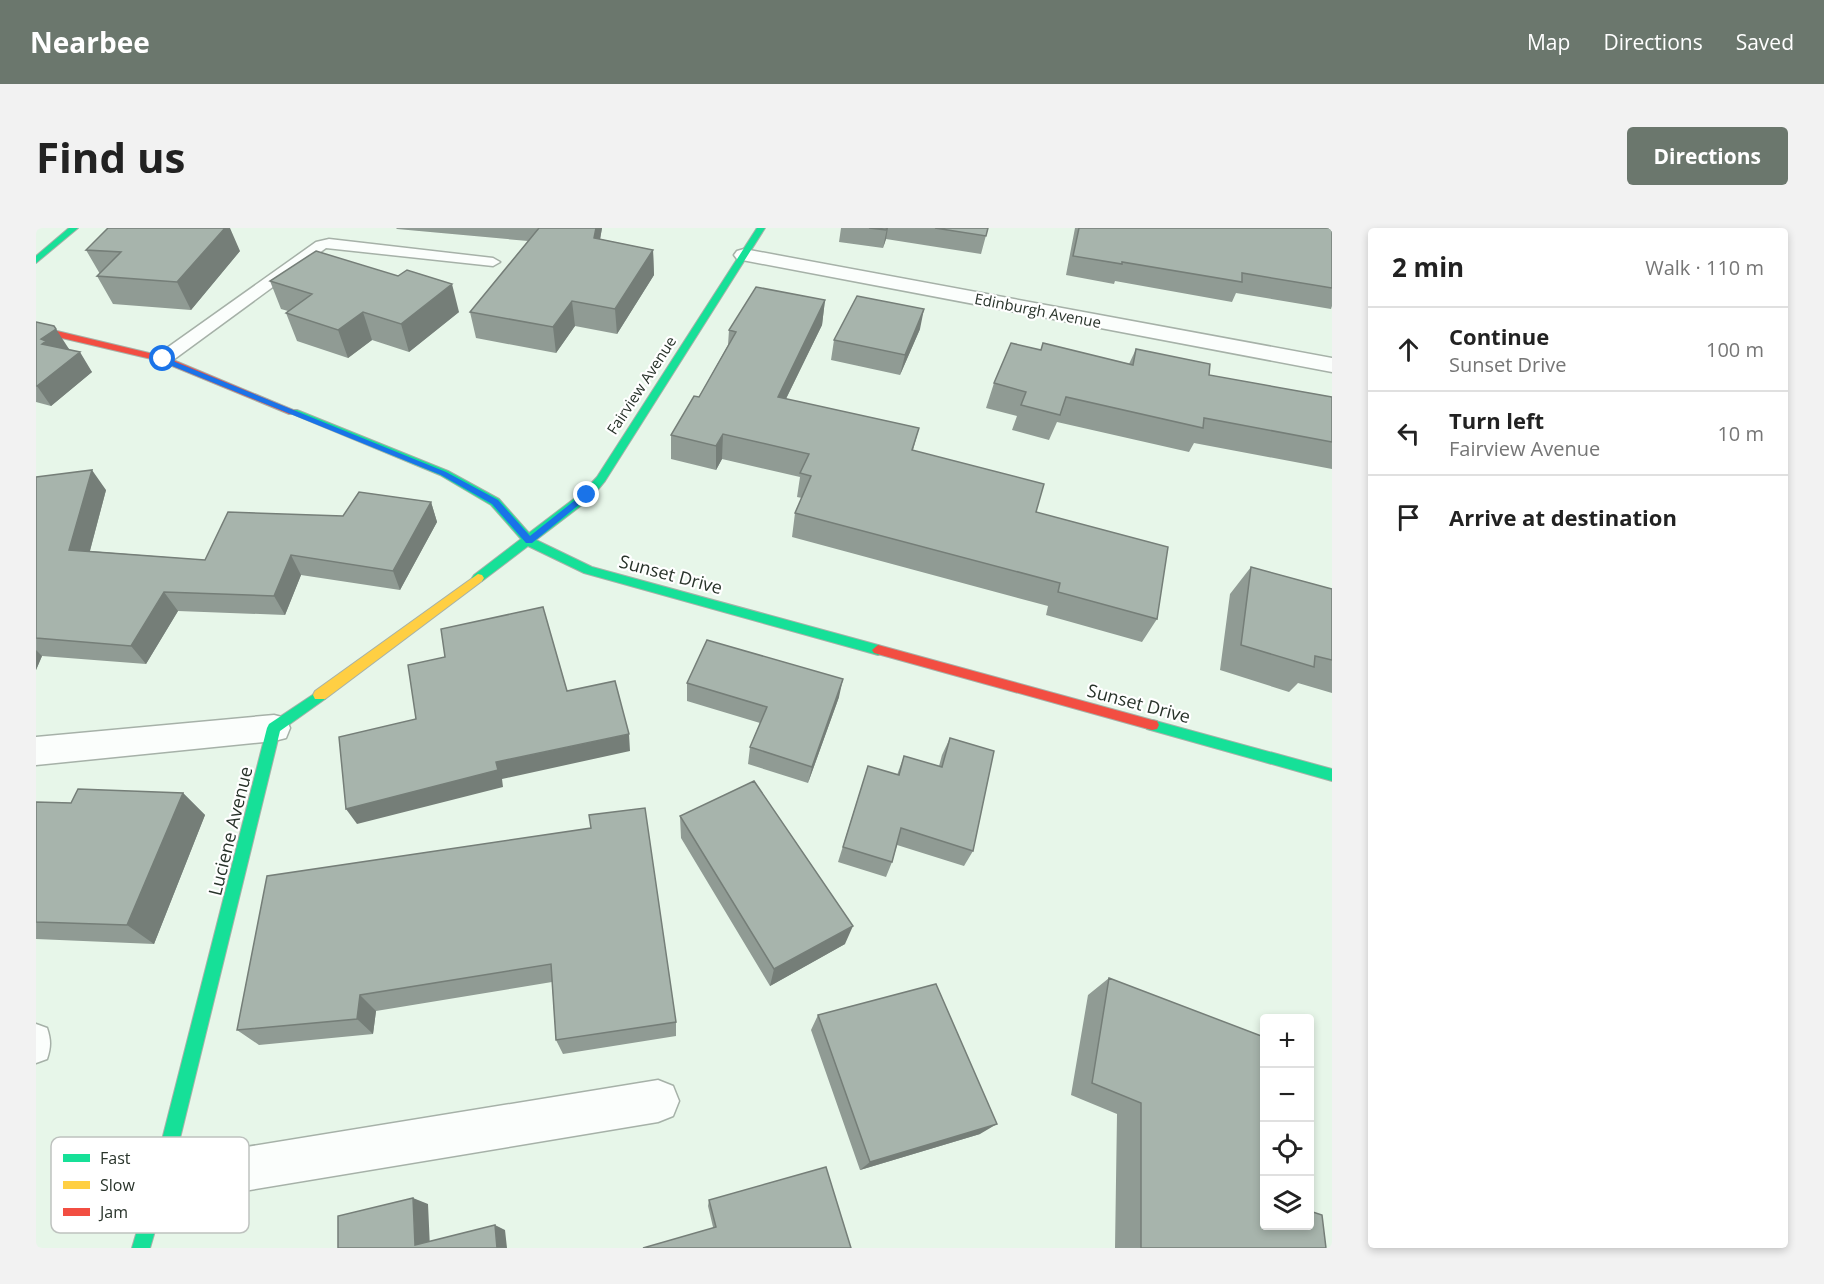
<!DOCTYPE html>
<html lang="en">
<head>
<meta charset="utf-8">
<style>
	body { margin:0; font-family:"Open Sans",sans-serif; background:#f2f2f2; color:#222 }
	.controls { position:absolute; right:18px; bottom:18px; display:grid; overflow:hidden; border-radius:6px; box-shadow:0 3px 9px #0003 }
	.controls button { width:54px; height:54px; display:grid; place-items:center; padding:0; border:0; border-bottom:2px solid #e0e0e0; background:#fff; color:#222; font:30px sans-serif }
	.stop { position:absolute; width:18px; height:18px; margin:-14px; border:4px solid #1a73e8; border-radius:50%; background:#fff }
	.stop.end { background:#1a73e8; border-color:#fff; box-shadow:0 2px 6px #0008 }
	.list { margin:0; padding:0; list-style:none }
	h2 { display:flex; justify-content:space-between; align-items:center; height:78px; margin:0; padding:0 24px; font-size:26px }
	h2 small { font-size:20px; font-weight:400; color:#767676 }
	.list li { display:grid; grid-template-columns:39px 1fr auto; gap:18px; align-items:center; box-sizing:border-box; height:84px; padding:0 24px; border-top:2px solid #e0e0e0 }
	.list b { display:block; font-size:22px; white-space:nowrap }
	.list p { margin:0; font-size:20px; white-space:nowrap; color:#767676 }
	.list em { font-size:20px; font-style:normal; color:#767676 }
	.icon { flex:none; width:33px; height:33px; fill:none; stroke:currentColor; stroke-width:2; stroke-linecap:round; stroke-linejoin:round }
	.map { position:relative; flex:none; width:1296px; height:1020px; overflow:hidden; border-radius:6px }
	header { display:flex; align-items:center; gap:36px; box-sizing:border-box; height:84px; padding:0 30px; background:#6b776d; color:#fff }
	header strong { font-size:28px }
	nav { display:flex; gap:33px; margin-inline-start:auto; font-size:21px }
	.intro { display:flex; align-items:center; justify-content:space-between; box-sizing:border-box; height:144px; padding:0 36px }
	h1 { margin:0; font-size:42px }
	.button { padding:15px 27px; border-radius:6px; background:#6b776d; color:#fff; font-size:21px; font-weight:700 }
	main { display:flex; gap:36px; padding:0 36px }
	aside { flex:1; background:#fff; border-radius:6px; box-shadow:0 3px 9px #0003 }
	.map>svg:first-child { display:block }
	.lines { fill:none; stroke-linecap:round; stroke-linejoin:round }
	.lane-casing { stroke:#a6b1a8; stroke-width:3 }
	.street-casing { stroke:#a6b1a8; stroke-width:3 }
	.fast-casing { stroke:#a6b1a8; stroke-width:2 }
	.slow-casing { stroke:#a6b1a8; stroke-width:2 }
	.jam-casing { stroke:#a6b1a8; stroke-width:2 }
	.lane { fill:#fbfefc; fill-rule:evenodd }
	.street { fill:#fbfefc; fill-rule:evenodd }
	.fast { fill:#16e098; fill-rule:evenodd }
	.slow { fill:#ffcf43; fill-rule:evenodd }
	.jam { fill:#f24e42; fill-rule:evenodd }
	.wall { fill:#909b94 }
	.shaded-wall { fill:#757e78 }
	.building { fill:#a7b4ac; stroke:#757e78; stroke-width:1.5 }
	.route { fill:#1a73e8 }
	.labels { text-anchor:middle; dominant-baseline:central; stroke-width:4.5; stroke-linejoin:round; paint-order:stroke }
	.far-street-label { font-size:15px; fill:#28332a; stroke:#fff }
	.street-label { font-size:18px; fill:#28332a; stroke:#fff }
	.key { fill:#fff; stroke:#bec2bf; stroke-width:1.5 }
	.key-label { font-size:16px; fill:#28332a }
</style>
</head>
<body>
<header>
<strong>Nearbee</strong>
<nav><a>Map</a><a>Directions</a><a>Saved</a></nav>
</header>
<div class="intro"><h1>Find us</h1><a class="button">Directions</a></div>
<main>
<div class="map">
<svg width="1296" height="1020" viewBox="0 0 1296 1020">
	<rect width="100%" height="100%" fill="#e7f6e9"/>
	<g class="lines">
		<defs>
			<path id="lane" d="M 293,11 L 457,30 L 464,34 L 457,38 L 290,20 L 133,135 L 121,135 L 119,131 L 121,127 L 280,14 Z
				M 0,796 L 11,800 C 15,812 15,819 11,831 L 0,835 Z"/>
			<path id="street" d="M 708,21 L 1296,130 L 1296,144 L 701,31 L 698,27 L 701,23 Z
				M 238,487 L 250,490 L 254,500 L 250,510 L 238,513 L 0,537 L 0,509 Z
				M 622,852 L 637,858 L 643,873 L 637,888 L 622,894 L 124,977 L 108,971 L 102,955 L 108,939 L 124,933 Z"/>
			<path id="fast" d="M 33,0 L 42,0 L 0,35 L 0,28 Z
				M 721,0 L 729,0 L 569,253 L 555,270 L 500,312 L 556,339 L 842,417 L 848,422 L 846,425 L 842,427 L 548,345 L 492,318 L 446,353 L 438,353 L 436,350 L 438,347 L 485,311 L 455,277 L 404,247 L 252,184 L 253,182 L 261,182 L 412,243 L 463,271 L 493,305 L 547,264 L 561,249 Z
				M 284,462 L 289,463 L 291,467 L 289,471 L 244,503 L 133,955 L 114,1020 L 96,1020 L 115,955 L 231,500 L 233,496 Z
				M 1116,492 L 1296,541 L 1296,553 L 1111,501 L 1109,497 L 1111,493 Z"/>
			<path id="slow" d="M 442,346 L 446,347 L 448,350 L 446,353 L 289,471 L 279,471 L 277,467 L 279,463 Z"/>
			<path id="jam" d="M 0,98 L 130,129 L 262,184 L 261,186 L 253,186 L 124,133 L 0,104 Z
				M 842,417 L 1116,492 L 1121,493 L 1123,497 L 1121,501 L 1116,502 L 838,425 L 836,422 Z"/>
		</defs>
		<!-- lane casing -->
		<use href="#lane" class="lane-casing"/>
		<!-- street casing -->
		<use href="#street" class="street-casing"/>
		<!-- fast casing -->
		<use href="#fast" class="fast-casing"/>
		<!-- slow casing -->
		<use href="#slow" class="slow-casing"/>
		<!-- jam casing -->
		<use href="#jam" class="jam-casing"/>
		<!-- lane -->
		<use href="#lane" class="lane"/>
		<!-- street -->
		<use href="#street" class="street"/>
		<!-- fast -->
		<use href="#fast" class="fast"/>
		<!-- slow -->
		<use href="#slow" class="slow"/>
		<!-- jam -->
		<use href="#jam" class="jam"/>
	</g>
	<!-- wall -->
	<path class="wall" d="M 360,0 L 566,0 L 564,11 L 617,22 L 618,47 L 581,106 L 539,98 L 520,125 L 440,110 L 434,84 L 492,13 L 361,1 Z
		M 805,0 L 952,0 L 945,26 L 850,11 L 847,20 L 803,14 Z
		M 1039,0 L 1296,0 L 1296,78 L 1295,81 L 1200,65 L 1196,74 L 1079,53 L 1078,56 L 1030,47 Z
		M 50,22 L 204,23 L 155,82 L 77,76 L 61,48 L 64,46 Z
		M 234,53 L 423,84 L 373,124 L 336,112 L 312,130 L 261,113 L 250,85 L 252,83 L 245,81 Z
		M 789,72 L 786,97 L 750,171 L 883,200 L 877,222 L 1000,284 L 1121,391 L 1106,414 L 1010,387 L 1012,378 L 756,309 L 759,285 L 766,270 L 761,269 L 764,249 L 686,231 L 680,242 L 635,231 L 635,207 L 663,169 L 692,117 L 693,102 Z
		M 0,94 L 33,121 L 32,121 L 56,144 L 15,178 L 0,174 Z
		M 884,101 L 864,147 L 795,132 L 798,112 Z
		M 1100,121 L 1173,147 L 1296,169 L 1296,241 L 1158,215 L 1153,224 L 1021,194 L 1013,212 L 976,202 L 981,188 L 950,180 L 958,155 L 1004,122 L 1093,136 Z
		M 0,249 L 70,262 L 54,323 L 169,332 L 307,288 L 395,274 L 401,294 L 364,362 L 265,347 L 249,387 L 142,383 L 110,436 L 6,428 L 0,442 Z
		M 1215,339 L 1296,361 L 1296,465 L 1262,455 L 1253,464 L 1184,442 L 1194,366 Z
		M 651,455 L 803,469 L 772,555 L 712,536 L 714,519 L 724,495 L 651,473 Z
		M 914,510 L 937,623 L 928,638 L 861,617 L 856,634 L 850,649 L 802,634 L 832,538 L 861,547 L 868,528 L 903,538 L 906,527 Z
		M 147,565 L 169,587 L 118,716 L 0,711 L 0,574 L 35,575 Z
		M 644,588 L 809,716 L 734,758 L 645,610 Z
		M 555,600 L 640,794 L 640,808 L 527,826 L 520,812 L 516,754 L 340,783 L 337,806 L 223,817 L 201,802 Z
		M 1073,750 L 1228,998 L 1290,1020 L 1079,1020 L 1081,886 L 1035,867 L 1052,767 Z
		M 782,787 L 944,906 L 824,942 L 775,802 Z
		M 673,972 L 815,1020 L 677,999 L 672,978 Z"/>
	<!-- shaded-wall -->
	<path class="shaded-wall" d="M 189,0 L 194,0 L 204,23 L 155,82 L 141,54 Z
		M 560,0 L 566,0 L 560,35 L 558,10 Z
		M 851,0 L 852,0 L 850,11 L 847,20 Z
		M 617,22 L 618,47 L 581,106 L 579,81 Z
		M 416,56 L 423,84 L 373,124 L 365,96 Z
		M 789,72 L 786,97 L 739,193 L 742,169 Z
		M 536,73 L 539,98 L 520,125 L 517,99 Z
		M 888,81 L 884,101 L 864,147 L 869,127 Z
		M 327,84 L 336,112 L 312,130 L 302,102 Z
		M 20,101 L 33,121 L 21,129 L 6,116 L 5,111 Z
		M 44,124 L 56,144 L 15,178 L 1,158 Z
		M 687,206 L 686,231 L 680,242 L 680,218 Z
		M 56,242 L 70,262 L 49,341 L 33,322 Z
		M 395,274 L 401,294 L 364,362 L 357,343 Z
		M 255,327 L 265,347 L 249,387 L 238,368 Z
		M 128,364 L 142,383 L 110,436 L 95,418 Z
		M 0,422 L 6,428 L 0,442 Z
		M 807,451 L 803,469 L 772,555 L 776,539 Z
		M 593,506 L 594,523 L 466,551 L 467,559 L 321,596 L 310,581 L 460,534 Z
		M 147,565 L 169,587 L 118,716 L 91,697 Z
		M 817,698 L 809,716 L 734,758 L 738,741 Z
		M 324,767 L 340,783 L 337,806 L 321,791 Z
		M 961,896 L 944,906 L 824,942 L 834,934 Z
		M 377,970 L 392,976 L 394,1020 L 379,1017 Z
		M 459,997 L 469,1002 L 471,1020 L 461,1020 Z"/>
	<!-- building -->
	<path class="building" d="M 72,0 L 189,0 L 141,54 L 61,48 L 85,24 L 50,22 Z
		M 503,0 L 560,0 L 558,10 L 617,22 L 579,81 L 536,73 L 517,99 L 434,84 Z
		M 833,0 L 851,0 L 850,2 Z
		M 899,0 L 952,0 L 950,8 Z
		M 1043,0 L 1296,0 L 1296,60 L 1206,45 L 1206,54 L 1086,34 L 1086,36 L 1037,28 Z
		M 280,23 L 362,48 L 371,42 L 416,56 L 365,96 L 327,84 L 302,102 L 250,85 L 276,66 L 234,53 Z
		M 720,59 L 789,72 L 742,169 L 883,200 L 876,222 L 1008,256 L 1000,284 L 1132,319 L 1121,391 L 1022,364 L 1024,355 L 759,285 L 775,248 L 764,245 L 773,226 L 687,206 L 680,218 L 635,207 L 658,168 L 663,169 L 700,104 L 693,102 Z
		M 821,68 L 888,81 L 869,127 L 798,112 Z
		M 0,94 L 18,98 L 20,101 L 5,111 L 10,113 L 6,116 L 44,124 L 1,158 L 0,158 Z
		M 975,115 L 1005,122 L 1007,115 L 1097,137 L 1100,121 L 1174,136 L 1173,147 L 1296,169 L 1296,214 L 1168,190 L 1167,200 L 1030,169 L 1024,187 L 985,177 L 990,164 L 958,155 Z
		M 56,242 L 33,322 L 169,332 L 192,284 L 307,288 L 323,264 L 395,274 L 357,343 L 255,327 L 238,368 L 128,364 L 95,418 L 0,410 L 0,249 Z
		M 1215,339 L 1296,361 L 1296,432 L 1279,428 L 1278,439 L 1205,417 Z
		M 507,379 L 531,463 L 579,453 L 593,506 L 460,534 L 462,542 L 310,581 L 303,509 L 380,491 L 372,437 L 409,429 L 405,401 Z
		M 671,412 L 807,451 L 776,539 L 714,519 L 731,479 L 651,455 Z
		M 914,510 L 958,523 L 937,623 L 865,600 L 856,634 L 807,619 L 832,538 L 863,547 L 868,528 L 906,539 Z
		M 718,553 L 817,698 L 738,741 L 644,588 Z
		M 42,561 L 147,565 L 91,697 L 0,694 L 0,574 L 35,575 Z
		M 609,580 L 640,794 L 520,812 L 515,736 L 324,767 L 321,791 L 201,802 L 231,648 L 555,600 L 553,587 Z
		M 1073,750 L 1228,809 L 1228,998 L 1274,998 L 1274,983 L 1286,987 L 1290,1020 L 1105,1020 L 1105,875 L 1056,855 Z
		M 900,756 L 961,896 L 834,934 L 782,787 Z
		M 790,939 L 815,1020 L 607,1020 L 680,999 L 673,972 Z
		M 377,970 L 379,1017 L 459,997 L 461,1020 L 302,1020 L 302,988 Z"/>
	<!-- route -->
	<path class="route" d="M 127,129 L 410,244 L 462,272 L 494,308 L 548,265 L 555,267 L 496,315 L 490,315 L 456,276 L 405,247 L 124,133 Z"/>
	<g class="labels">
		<!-- far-street labels -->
		<g class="far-street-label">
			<text transform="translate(1002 82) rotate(11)">Edinburgh Avenue</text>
			<text transform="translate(605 157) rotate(-57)">Fairview Avenue</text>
		</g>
		<!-- street labels -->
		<g class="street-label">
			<text transform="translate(635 346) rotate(15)">Sunset Drive</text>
			<text transform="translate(1103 475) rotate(15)">Sunset Drive</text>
			<text transform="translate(194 603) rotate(-76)">Luciene Avenue</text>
		</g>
	</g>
	<!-- legend -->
	<rect x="15" y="909" width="198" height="96" rx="9" class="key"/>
	<rect x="27" y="926" width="27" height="8" fill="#16e098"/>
	<rect x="27" y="953" width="27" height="8" fill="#ffcf43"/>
	<rect x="27" y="980" width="27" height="8" fill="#f24e42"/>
	<g class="key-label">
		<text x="64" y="936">Fast</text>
		<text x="64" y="963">Slow</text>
		<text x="64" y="990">Jam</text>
	</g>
</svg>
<div class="controls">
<button>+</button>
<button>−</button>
<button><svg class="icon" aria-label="locate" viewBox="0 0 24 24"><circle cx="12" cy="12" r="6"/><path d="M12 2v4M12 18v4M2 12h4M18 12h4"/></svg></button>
<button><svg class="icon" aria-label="layers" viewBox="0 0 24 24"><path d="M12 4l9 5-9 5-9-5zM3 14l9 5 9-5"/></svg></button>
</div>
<div class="stop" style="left:127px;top:131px"></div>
<div class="stop end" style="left:551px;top:267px"></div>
</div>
<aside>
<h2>2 min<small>Walk · 110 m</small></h2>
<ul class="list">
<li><svg class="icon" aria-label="ahead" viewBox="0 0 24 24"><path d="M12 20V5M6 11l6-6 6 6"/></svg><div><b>Continue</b><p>Sunset Drive</p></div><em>100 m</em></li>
<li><svg class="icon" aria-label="left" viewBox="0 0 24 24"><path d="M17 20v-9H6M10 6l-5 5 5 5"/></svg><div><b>Turn left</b><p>Fairview Avenue</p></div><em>10 m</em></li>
<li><svg class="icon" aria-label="arrive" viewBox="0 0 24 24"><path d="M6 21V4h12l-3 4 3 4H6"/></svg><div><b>Arrive at destination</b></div></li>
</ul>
</aside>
</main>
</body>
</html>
